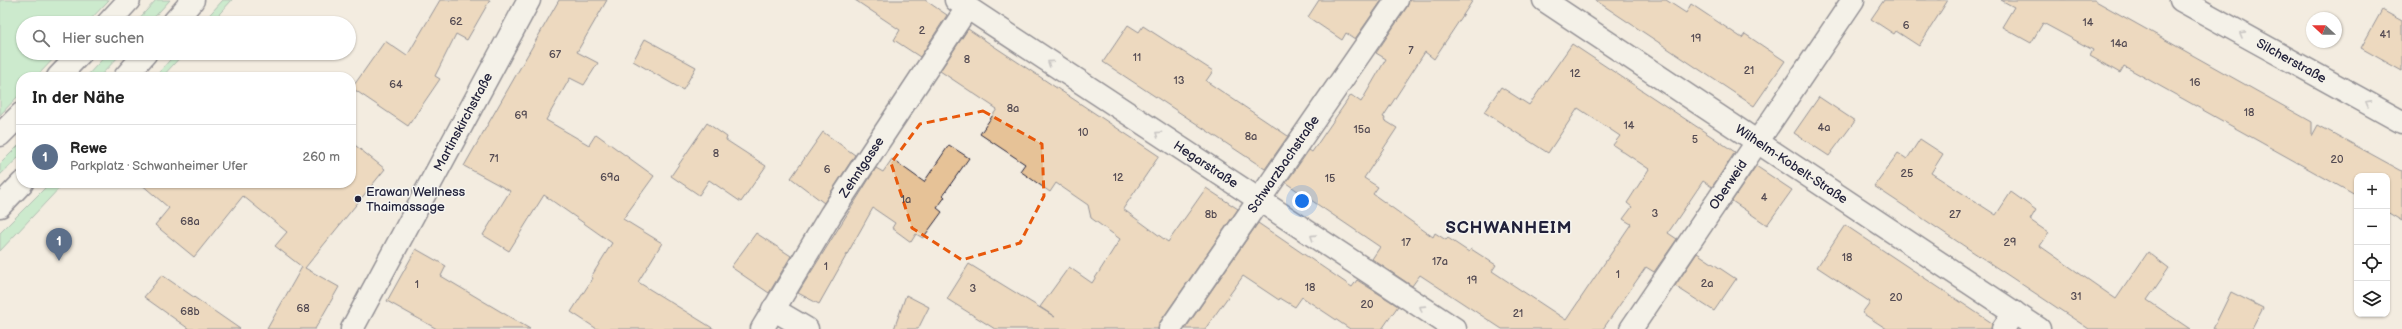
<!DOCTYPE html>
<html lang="de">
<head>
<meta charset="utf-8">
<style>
	body { margin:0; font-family:"Balsamiq Sans",sans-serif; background:#f6f6f6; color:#222 }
	.controls { position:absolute; right:12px; bottom:12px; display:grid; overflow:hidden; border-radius:8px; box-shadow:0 1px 3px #0004 }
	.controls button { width:36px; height:36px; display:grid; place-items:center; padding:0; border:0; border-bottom:1px solid #e0e0e0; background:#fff; color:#222; font:20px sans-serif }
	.compass { position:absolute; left:2306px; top:12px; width:36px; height:36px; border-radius:50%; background:#fff; box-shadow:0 1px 3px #0004; rotate:292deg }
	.you { position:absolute; left:1302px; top:201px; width:14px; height:14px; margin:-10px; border:3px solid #fff; border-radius:50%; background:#1a73e8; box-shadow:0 0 0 6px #1a73e833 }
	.badge { display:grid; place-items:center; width:26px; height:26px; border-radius:50%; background:#ea580c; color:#fff; font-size:13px; font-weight:700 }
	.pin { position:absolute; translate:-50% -33px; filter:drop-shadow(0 1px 2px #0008) }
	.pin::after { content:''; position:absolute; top:21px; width:14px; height:12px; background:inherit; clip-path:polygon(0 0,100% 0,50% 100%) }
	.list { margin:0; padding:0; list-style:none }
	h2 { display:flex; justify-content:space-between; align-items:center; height:52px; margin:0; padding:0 16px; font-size:17px }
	h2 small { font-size:13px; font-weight:400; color:#767676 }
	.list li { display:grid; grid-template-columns:26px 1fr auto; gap:12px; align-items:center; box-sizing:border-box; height:64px; padding:0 16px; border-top:1px solid #e0e0e0 }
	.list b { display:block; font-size:15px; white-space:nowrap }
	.list p { margin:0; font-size:13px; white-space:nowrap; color:#767676 }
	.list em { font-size:13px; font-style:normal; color:#767676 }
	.icon { flex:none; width:22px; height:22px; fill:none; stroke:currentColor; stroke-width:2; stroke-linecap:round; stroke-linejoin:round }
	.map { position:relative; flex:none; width:2402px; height:329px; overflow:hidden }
	.search { position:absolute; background:#fff; box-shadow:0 1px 3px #0004; left:16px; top:16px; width:340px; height:44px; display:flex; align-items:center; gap:10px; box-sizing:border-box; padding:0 14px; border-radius:22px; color:#767676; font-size:15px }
	.panel { position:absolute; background:#fff; box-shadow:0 1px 3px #0004; left:16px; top:72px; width:340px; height:116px; border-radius:16px }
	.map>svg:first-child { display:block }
	.green { fill:#9ee7b6; stroke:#608478 }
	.building { fill:#e6c297; stroke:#22223b }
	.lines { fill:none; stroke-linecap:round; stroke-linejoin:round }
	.minor-casing { stroke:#22223b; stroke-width:25 }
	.major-casing { stroke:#22223b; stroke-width:25 }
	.minor { stroke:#f6f6f2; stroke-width:22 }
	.major { stroke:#f6f6f2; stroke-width:22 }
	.oneway { stroke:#9797a0 }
	.marked { fill:none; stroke:#e8590c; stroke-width:3; stroke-dasharray:8 5; stroke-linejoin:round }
	.poi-dot { fill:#22223b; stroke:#f6f6f2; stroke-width:1.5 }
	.labels { text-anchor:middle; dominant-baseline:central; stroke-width:3; stroke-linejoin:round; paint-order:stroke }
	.number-label { font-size:11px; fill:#534a52 }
	.street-label { font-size:13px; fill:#22223b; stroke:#f6f6f2 }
	.poi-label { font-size:13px; fill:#22223b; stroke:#f6f6f2; text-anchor:start }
	.district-label { font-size:17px; font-weight:bold; letter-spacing:1px; fill:#22223b; stroke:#f6f6f2 }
</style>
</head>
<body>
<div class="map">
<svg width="2402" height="329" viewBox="0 0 2402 329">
	<rect width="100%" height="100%" fill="#f3ece0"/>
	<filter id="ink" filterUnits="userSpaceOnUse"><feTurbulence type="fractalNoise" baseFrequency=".025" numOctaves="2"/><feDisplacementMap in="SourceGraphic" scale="8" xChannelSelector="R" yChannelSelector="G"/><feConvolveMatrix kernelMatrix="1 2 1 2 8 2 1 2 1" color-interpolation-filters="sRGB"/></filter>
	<g filter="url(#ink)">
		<!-- green -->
		<path class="green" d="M 0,0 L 109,0 L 87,23 L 23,23 L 23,53 L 59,53 L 36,77 L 21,77 L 21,93 L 0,115 Z
			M 156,0 L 170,0 L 149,23 L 135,23 Z
			M 223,0 L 232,0 L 211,23 L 202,23 Z
			M 108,53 L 122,53 L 99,77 L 86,77 Z
			M 176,53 L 184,53 L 162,77 L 155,77 Z
			M 21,143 L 21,155 L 0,175 L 0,164 Z
			M 50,183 L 64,183 L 0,251 L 0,233 Z"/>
		<!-- building -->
		<path class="building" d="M 440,0 L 490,0 L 467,40 L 456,34 L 435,76 L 440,79 L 408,126 L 352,88 L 385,41 L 407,56 Z
			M 559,0 L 607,0 L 577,52 L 598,63 L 584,85 L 570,78 L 546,120 L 589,145 L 596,134 L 654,176 L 623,219 L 662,243 L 638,282 L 714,329 L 597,329 L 571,312 L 593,278 L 591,277 L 612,243 L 544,195 L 509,251 L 483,235 L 510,191 L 464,166 Z
			M 855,0 L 925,0 L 947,15 L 920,57 L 894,40 L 900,30 Z
			M 1319,0 L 1382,0 L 1355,39 L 1346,33 L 1342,40 L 1308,17 Z
			M 1409,0 L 1473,0 L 1434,59 L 1425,52 L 1383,117 L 1385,118 L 1384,120 L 1397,128 L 1364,178 L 1378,187 L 1373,194 L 1433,237 L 1435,233 L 1446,240 L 1448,238 L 1469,252 L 1471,249 L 1496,265 L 1492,271 L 1566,320 L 1631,224 L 1623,219 L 1632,207 L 1627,203 L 1649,169 L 1613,145 L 1620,136 L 1578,108 L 1548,153 L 1484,112 L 1501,87 L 1529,105 L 1572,44 L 1735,152 L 1712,187 L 1703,181 L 1668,233 L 1677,239 L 1654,272 L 1646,267 L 1603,329 L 1502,329 L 1420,275 L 1412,286 L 1372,259 L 1380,247 L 1286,183 L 1309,150 L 1312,152 L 1351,95 L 1361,102 L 1386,59 L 1376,53 L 1407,7 Z
			M 1595,0 L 1666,0 L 1686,13 L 1691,4 L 1742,38 L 1745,34 L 1785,61 L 1754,106 Z
			M 1884,0 L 1948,0 L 1919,46 L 1896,31 L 1894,34 L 1871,19 Z
			M 2001,0 L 2094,0 L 2312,122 L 2312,136 L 2318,125 L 2402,171 L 2402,221 L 2387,212 L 2387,176 L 2357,176 L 2357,196 L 2124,66 L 2120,73 L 2090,56 L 2093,50 L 2043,23 L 2031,43 L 2002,27 L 2014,7 Z
			M 2382,10 L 2402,21 L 2402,71 L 2361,48 Z
			M 1128,25 L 1139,32 L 1143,26 L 1213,71 L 1206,81 L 1288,136 L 1265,169 L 1103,62 Z
			M 968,29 L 1159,156 L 1123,209 L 1168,242 L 1206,188 L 1238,209 L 1160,322 L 1158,329 L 995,329 L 947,299 L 969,264 L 1055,317 L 1040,307 L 1069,267 L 1092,283 L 1120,239 L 1091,218 L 1088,205 L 1056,183 L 1050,192 L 1020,171 L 1025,164 L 980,134 L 997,109 L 940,71 Z
			M 645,39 L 696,67 L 683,90 L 633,61 Z
			M 1819,97 L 1855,121 L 1829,156 L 1794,133 Z
			M 707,123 L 727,137 L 726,140 L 766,166 L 741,202 L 709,180 L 699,195 L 671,176 Z
			M 823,132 L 855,155 L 824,203 L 791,178 Z
			M 1920,139 L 1943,154 L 1931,173 L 1996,215 L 2011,192 L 2036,210 L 2030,220 L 2049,233 L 2040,246 L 2116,299 L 2148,252 L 2169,268 L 2147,300 L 2190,329 L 2089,329 L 1874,186 L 1898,153 L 1907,159 Z
			M 351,142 L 385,169 L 305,268 L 339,287 L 315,329 L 267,329 L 302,267 L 275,246 L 287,232 L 243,196 L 194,257 L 155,225 L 169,208 L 140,183 L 351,183 Z
			M 949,145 L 969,158 L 943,195 L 945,197 L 937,208 L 942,212 L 923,238 L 916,234 L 911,242 L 892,228 L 895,223 L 873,208 L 819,304 L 798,293 L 876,168 L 883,172 L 892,159 L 924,182 Z
			M 1756,166 L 1792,190 L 1767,225 L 1732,201 Z
			M 1258,223 L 1352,287 L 1357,280 L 1398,306 L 1382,329 L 1350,329 L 1302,297 L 1295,307 L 1280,298 L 1279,300 L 1243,276 L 1205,329 L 1185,329 Z
			M 1845,225 L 1992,323 L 1991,329 L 1887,329 L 1862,313 L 1870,302 L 1817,267 Z
			M 756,233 L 791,256 L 769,293 L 731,267 Z
			M 416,249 L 446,266 L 441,276 L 530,329 L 437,329 L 387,301 Z
			M 1697,253 L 1736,279 L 1714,311 L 1675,286 Z
			M 162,275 L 240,329 L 189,329 L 144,297 Z
			M 2231,292 L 2263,308 L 2252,329 L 2213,329 Z
			M 906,295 L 929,307 L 918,329 L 894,329 Z"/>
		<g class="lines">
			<defs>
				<g id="minor">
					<path id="s1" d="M 956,0 L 1455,329"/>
					<path id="s2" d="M 1544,0 L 2039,329"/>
					<path id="s3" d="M 2181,0 L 2402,122"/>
					<path d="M 773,309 L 807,329"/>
					<path id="s4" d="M 352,329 L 529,0"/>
					<path id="s5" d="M 762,329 L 831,214 L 967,8"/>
					<path id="s6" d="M 1170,329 L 1397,0"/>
					<path id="s7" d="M 1631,329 L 1853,0"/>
					<path d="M 2003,329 L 2014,312"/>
				</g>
				<path id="major" d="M 108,23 L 129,0
					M 173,23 L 193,0
					M 58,77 L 81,53
					M 125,77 L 146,53
					M 0,135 L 21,114
					M 0,206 L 22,183"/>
			</defs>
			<!-- minor casing -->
			<use href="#minor" class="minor-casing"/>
			<!-- major casing -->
			<use href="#major" class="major-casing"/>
			<!-- minor -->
			<use href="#minor" class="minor"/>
			<!-- major -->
			<use href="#major" class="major"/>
		</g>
		<!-- one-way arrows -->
		<defs><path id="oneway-chevron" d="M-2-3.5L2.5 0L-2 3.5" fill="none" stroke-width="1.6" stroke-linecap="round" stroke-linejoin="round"/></defs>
		<g class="oneway">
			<use href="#oneway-chevron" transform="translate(2242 34) rotate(-151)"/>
			<use href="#oneway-chevron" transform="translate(1050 63) rotate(-146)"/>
			<use href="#oneway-chevron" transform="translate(2368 103) rotate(-151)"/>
			<use href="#oneway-chevron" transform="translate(1158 134) rotate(-146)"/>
			<use href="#oneway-chevron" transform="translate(1313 237) rotate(-147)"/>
			<use href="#oneway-chevron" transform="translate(1422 308) rotate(-147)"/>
		</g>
	</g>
	<!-- marked area -->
	<path d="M0 0H2402V329H0ZM 983,111 L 1042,144 L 1044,196 L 1020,243 L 962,260 L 912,228 L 891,163 L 920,124 Z" fill="#f3ece0" fill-opacity=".55" fill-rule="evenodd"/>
	<path class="marked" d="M 983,111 L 1042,144 L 1044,196 L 1020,243 L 962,260 L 912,228 L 891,163 L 920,124 Z"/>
	<!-- markers -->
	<circle class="poi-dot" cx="358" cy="199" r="4"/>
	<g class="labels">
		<!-- number labels -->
		<g class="number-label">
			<text x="456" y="21">62</text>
			<text x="2088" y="22">14</text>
			<text x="1906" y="25">6</text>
			<text x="922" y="30">2</text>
			<text x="2385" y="34">41</text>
			<text x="1696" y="38">19</text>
			<text x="2119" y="43">14a</text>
			<text x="1411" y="50">7</text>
			<text x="555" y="54">67</text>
			<text x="1137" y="57">11</text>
			<text x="967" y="59">8</text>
			<text x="1749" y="70">21</text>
			<text x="1575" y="73">12</text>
			<text x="1179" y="80">13</text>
			<text x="2195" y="82">16</text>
			<text x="396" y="84">64</text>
			<text x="1013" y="108">8a</text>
			<text x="2249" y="112">18</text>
			<text x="521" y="115">69</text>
			<text x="1629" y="125">14</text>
			<text x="1824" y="127">4a</text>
			<text x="1362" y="129">15a</text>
			<text x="1083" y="132">10</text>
			<text x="1251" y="136">8a</text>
			<text x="1695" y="139">5</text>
			<text x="716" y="153">8</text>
			<text x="494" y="158">71</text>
			<text x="2337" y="159">20</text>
			<text x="827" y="169">6</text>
			<text x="1907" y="173">25</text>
			<text x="610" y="177">69a</text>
			<text x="1118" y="177">12</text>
			<text x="1330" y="178">15</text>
			<text x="1764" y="197">4</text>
			<text x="906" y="199">1a</text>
			<text x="1655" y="213">3</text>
			<text x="1211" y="214">8b</text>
			<text x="1955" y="214">27</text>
			<text x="190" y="221">68a</text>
			<text x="1406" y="242">17</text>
			<text x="2010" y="242">29</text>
			<text x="1847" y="257">18</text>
			<text x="1440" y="261">17a</text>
			<text x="826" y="266">1</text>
			<text x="1618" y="274">1</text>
			<text x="1472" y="280">19</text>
			<text x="1707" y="283">2a</text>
			<text x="417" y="284">1</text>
			<text x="1310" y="287">18</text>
			<text x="973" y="288">3</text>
			<text x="2076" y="296">31</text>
			<text x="1896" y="297">20</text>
			<text x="1367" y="304">20</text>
			<text x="303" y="308">68</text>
			<text x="190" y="311">68b</text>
			<text x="1518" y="313">21</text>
		</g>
		<!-- street labels -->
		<g class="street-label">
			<text stroke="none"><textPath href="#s3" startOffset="126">Silcherstraße</textPath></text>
			<text stroke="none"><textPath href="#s4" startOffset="235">Martinskirchstraße</textPath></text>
			<text stroke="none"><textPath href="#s6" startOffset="200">Schwarzbachstraße</textPath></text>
			<text stroke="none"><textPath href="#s1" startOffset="299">Hegarstraße</textPath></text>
			<text stroke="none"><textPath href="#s2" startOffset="297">Wilhelm-Kobelt-Straße</textPath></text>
			<text stroke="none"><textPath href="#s5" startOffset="190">Zehntgasse</textPath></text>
			<text stroke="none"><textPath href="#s7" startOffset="174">Oberweid</textPath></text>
		</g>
		<!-- poi labels -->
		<g class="poi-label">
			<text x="366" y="192">Erawan Wellness<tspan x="366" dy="15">Thaimassage</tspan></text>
		</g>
		<!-- district labels -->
		<g class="district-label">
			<text x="1509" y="228">SCHWANHEIM</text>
		</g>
	</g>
</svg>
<div class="controls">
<button>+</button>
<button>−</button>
<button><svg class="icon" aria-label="locate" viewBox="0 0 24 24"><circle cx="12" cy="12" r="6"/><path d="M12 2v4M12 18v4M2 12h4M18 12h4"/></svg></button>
<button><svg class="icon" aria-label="layers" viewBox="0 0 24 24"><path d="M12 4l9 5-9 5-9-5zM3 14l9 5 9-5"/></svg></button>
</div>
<svg class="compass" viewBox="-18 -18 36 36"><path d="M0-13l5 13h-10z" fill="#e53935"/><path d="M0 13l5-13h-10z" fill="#767676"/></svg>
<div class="you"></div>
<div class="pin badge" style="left:59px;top:261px;background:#5c6f8a">1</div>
<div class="search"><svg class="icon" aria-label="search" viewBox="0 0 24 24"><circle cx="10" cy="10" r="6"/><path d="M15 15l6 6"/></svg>Hier suchen</div>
<section class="panel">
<h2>In der Nähe<small></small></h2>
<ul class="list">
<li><span class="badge" style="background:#5c6f8a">1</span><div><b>Rewe</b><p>Parkplatz · Schwanheimer Ufer</p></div><em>260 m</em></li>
</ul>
</section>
</div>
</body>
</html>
